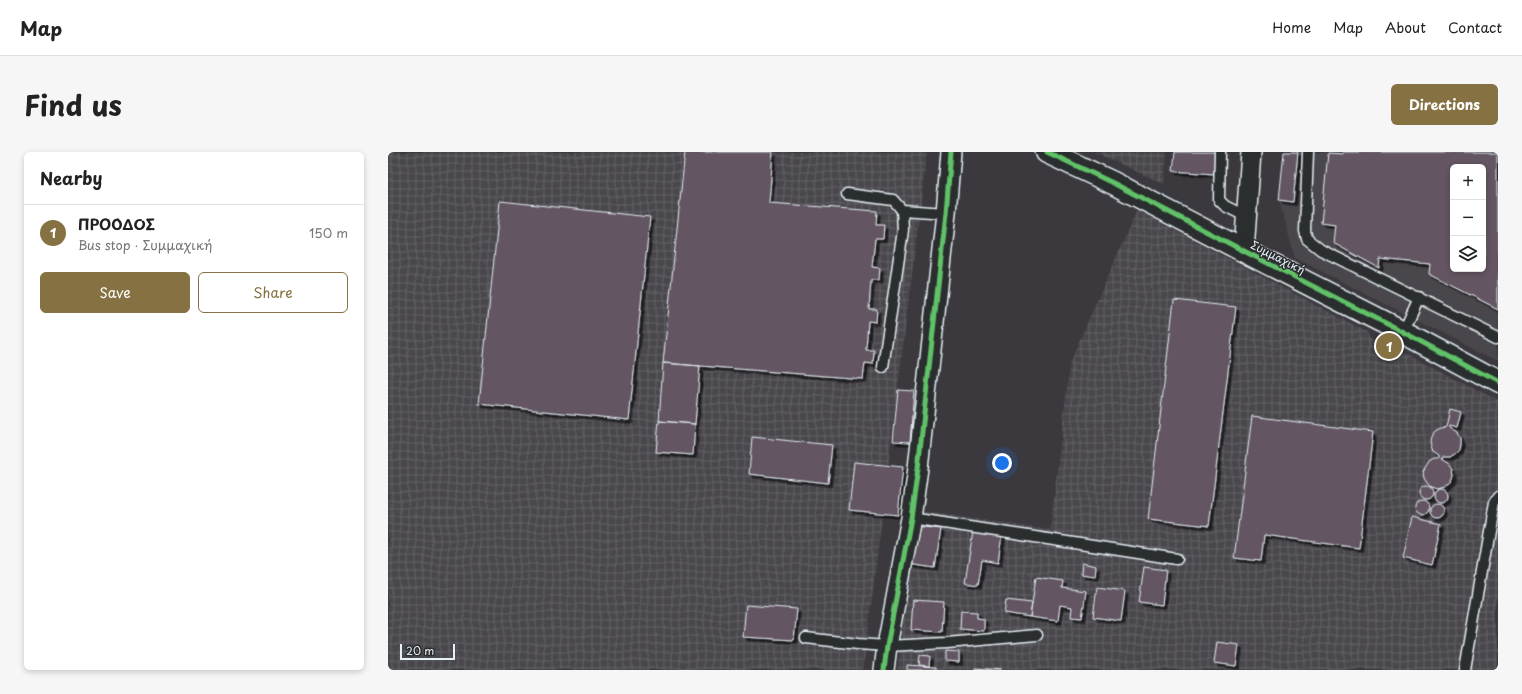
<!DOCTYPE html>
<html lang="en">
<head>
<meta charset="utf-8">
<style>
	body { margin:0; font-family:"Playpen Sans",sans-serif; background:#f6f6f6; color:#222 }
	.controls { position:absolute; right:12px; top:12px; display:grid; overflow:hidden; border-radius:6px; box-shadow:0 2px 6px #0003 }
	.controls button { width:36px; height:36px; display:grid; place-items:center; padding:0; border:0; border-bottom:1px solid #e0e0e0; background:#fff; color:#222; font:20px sans-serif }
	.scale { position:absolute; left:12px; bottom:10px; width:55px; box-sizing:border-box; padding-left:4px; border:2px solid #e8f1f8; border-top:0; font-size:11px; line-height:14px; white-space:nowrap; color:#e8f1f8; -webkit-text-stroke:3px #2a2d2e; paint-order:stroke }
	.you { position:absolute; left:614px; top:311px; width:14px; height:14px; margin:-10px; border:3px solid #fff; border-radius:50%; background:#1a73e8; box-shadow:0 0 0 6px #1a73e833 }
	.badge { display:grid; place-items:center; width:26px; height:26px; border-radius:50%; background:#857141; color:#fff; font-size:13px; font-weight:700 }
	.pin { position:absolute; translate:-50% -50%; border:2px solid #fff; box-shadow:0 1px 4px #0006 }
	.list { margin:0; padding:0; list-style:none }
	h2 { display:flex; justify-content:space-between; align-items:center; height:52px; margin:0; padding:0 16px; font-size:17px }
	h2 small { font-size:13px; font-weight:400; color:#767676 }
	.list li { display:grid; grid-template-columns:26px 1fr auto; gap:12px; align-items:center; box-sizing:border-box; height:56px; padding:0 16px; border-top:1px solid #e0e0e0 }
	.list b { display:block; font-size:15px; white-space:nowrap }
	.list p { margin:0; font-size:13px; white-space:nowrap; color:#767676 }
	.list em { font-size:13px; font-style:normal; color:#767676 }
	.actions { display:flex; gap:8px; padding:12px 16px }
	.actions a { flex:1; padding:9px 0; border:1px solid #857141; border-radius:6px; text-align:center; font-size:14px; color:#857141 }
	.actions .main { background:#857141; color:#fff }
	.icon { flex:none; width:22px; height:22px; fill:none; stroke:currentColor; stroke-width:2; stroke-linecap:round; stroke-linejoin:round }
	.map { position:relative; flex:none; width:1110px; height:518px; overflow:hidden; border-radius:6px }
	header { display:flex; align-items:center; gap:24px; box-sizing:border-box; height:56px; padding:0 20px; background:#fff; border-bottom:1px solid #e0e0e0 }
	header strong { font-size:19px }
	nav { display:flex; gap:22px; margin-inline-start:auto; font-size:14px }
	.intro { display:flex; align-items:center; justify-content:space-between; box-sizing:border-box; height:96px; padding:0 24px }
	h1 { margin:0; font-size:28px }
	.button { padding:10px 18px; border-radius:6px; background:#857141; color:#fff; font-size:14px; font-weight:700 }
	main { display:flex; gap:24px; padding:0 24px }
	aside { flex:1; background:#fff; border-radius:6px; box-shadow:0 2px 6px #0003 }
	.map>svg:first-child { display:block }
	.built { fill:#4a464c; fill-rule:evenodd }
	.industrial { fill:url(#industrial-grid) }
	.building { fill:#635662; stroke:#e8f1f8; fill-rule:evenodd; filter:url(#shadow) }
	.lines { fill:none; stroke-linecap:round; stroke-linejoin:round }
	.service-casing { stroke:#e8f1f8; stroke-width:13 }
	.minor-casing { stroke:#e8f1f8; stroke-width:22 }
	.tertiary-casing { stroke:#e8f1f8; stroke-width:25 }
	.service { stroke:#2a2d2e; stroke-width:10 }
	.minor { stroke:#2a2d2e; stroke-width:19 }
	.tertiary { stroke:#2a2d2e; stroke-width:22 }
	.cycleway-casing { stroke:#2a2d2e; stroke-width:8 }
	.cycleway { stroke:#61c268; stroke-width:5 }
	.labels { text-anchor:middle; dominant-baseline:central; stroke-width:3; stroke-linejoin:round; paint-order:stroke }
	.street-label { font-size:11px; fill:#e8f1f8; stroke:#2a2d2e }
</style>
</head>
<body>
<header>
<strong>Map</strong>
<nav><a>Home</a><a>Map</a><a>About</a><a>Contact</a></nav>
</header>
<div class="intro"><h1>Find us</h1><a class="button">Directions</a></div>
<main>
<aside>
<h2>Nearby<small></small></h2>
<ul class="list">
<li><span class="badge">1</span><div><b>ΠΡΟΟΔΟΣ</b><p>Bus stop · Συμμαχική</p></div><em>150 m</em></li>
</ul>
<div class="actions"><a class="main">Save</a><a>Share</a></div>
</aside>
<div class="map">
<svg width="1110" height="518" viewBox="0 0 1110 518">
	<defs>
		<pattern id="industrial-grid" width="8" height="8" patternUnits="userSpaceOnUse"><rect width="8" height="8" fill="#4a464c"/><path d="M0 4h8M4 0v8" fill="none" stroke="#646167"/></pattern>
		<filter id="shadow"><feDropShadow dx="3.5" dy="3.5" stdDeviation="0" flood-color="#0009"/></filter>
	</defs>
	<rect width="100%" height="100%" fill="#3b393e"/>
	<filter id="ink" filterUnits="userSpaceOnUse"><feTurbulence type="fractalNoise" baseFrequency=".025" numOctaves="2"/><feDisplacementMap in="SourceGraphic" scale="8" xChannelSelector="R" yChannelSelector="G"/><feConvolveMatrix kernelMatrix="1 2 1 2 8 2 1 2 1" color-interpolation-filters="sRGB"/></filter>
	<g filter="url(#ink)">
		<!-- built -->
		<path class="built" d="M 896,0 L 1110,0 L 1110,209 L 907,106 L 891,48 ZM 1065,15 L 1095,15 L 1095,117 L 1065,117 Z"/>
		<!-- industrial -->
		<path class="industrial" d="M 0,0 L 539,0 L 475,518 L 0,518 Z
			M 706,0 L 779,0 L 776,32 Z
			M 749,58 L 979,180 L 981,186 L 1003,200 L 1011,197 L 1110,250 L 1110,518 L 509,518 L 531,359 L 662,378 L 682,210 Z"/>
		<!-- building -->
		<path class="building" d="M 297,0 L 385,0 L 381,51 L 489,59 L 488,73 L 496,73 L 495,87 L 487,87 L 484,115 L 492,116 L 491,128 L 483,128 L 481,157 L 489,157 L 488,170 L 480,169 L 478,198 L 486,198 L 485,212 L 477,211 L 475,227 L 275,211 Z
			M 787,0 L 828,0 L 826,22 L 785,19 Z
			M 896,0 L 910,0 L 905,50 L 891,48 Z
			M 955,0 L 1110,0 L 1110,157 L 1041,122 L 1042,112 L 992,107 L 991,116 L 945,91 L 947,73 L 933,71 L 940,1 L 955,2 ZM 1065,15 L 1095,15 L 1095,117 L 1065,117 Z
			M 112,49 L 262,65 L 241,268 L 91,252 Z
			M 786,148 L 848,155 L 821,374 L 760,367 Z
			M 275,211 L 312,214 L 307,272 L 271,269 Z
			M 510,238 L 526,239 L 522,290 L 505,289 Z
			M 1062,257 L 1073,260 L 1069,276 L 1061,274 L 1061,276 L 1069,281 L 1072,286 L 1072,292 L 1071,298 L 1067,302 L 1062,305 L 1055,305 L 1054,307 L 1062,312 L 1065,317 L 1066,323 L 1064,329 L 1057,335 L 1049,337 L 1043,335 L 1039,331 L 1036,326 L 1035,320 L 1041,310 L 1046,307 L 1051,307 L 1051,304 L 1045,300 L 1043,295 L 1042,289 L 1044,283 L 1047,279 L 1053,276 L 1058,275 Z
			M 864,264 L 985,280 L 971,396 L 876,383 L 873,409 L 846,406 Z
			M 271,269 L 307,272 L 305,303 L 268,300 Z
			M 364,285 L 444,293 L 440,331 L 361,322 Z
			M 466,310 L 515,315 L 510,363 L 461,358 Z
			M1031 341a7 7 0 1 1 14 0a7 7 0 1 1-14 0Z
			M1046 344a7 7 0 1 1 14 0a7 7 0 1 1-14 0Z
			M1027 356a7 7 0 1 1 14 0a7 7 0 1 1-14 0Z
			M1042 359a7 7 0 1 1 14 0a7 7 0 1 1-14 0Z
			M 1024,365 L 1053,372 L 1044,413 L 1015,406 Z
			M 526,374 L 553,377 L 547,416 L 520,412 Z
			M 585,379 L 614,383 L 610,411 L 594,408 L 590,433 L 577,431 Z
			M 694,411 L 708,414 L 707,424 L 693,422 Z
			M 756,415 L 778,418 L 774,453 L 751,450 Z
			M 648,425 L 675,429 L 674,436 L 698,439 L 694,466 L 683,465 L 684,455 L 672,453 L 670,469 L 642,465 Z
			M 709,435 L 737,439 L 733,469 L 705,465 Z
			M 525,448 L 556,450 L 554,480 L 523,478 Z
			M 618,448 L 644,451 L 642,465 L 616,461 Z
			M 358,453 L 409,457 L 406,488 L 355,485 Z
			M 573,459 L 589,460 L 589,466 L 596,467 L 596,479 L 572,477 Z
			M 829,490 L 851,493 L 848,514 L 826,511 Z
			M 557,499 L 571,500 L 571,510 L 557,509 Z
			M 532,503 L 542,504 L 541,514 L 531,513 Z
			M 519,513 L 548,515 L 548,518 L 519,518 Z
			M 587,516 L 613,518 L 587,518 Z"/>
		<g class="lines">
			<defs>
				<path id="service" d="M 832,0 L 831,48 L 837,54 L 859,65
					M 920,0 L 917,79 L 919,87 L 933,98 L 1110,185
					M 459,42 L 505,48 L 514,58 L 515,78 L 495,215
					M 514,58 L 558,61
					M 1015,180 L 1031,145
					M 523,366 L 789,407
					M 418,486 L 470,492 L 499,494 L 559,491 L 649,483
					M 1077,518 L 1106,350 L 1110,344"/>
				<path id="minor" d="M 856,99 L 863,0
					M 496,518 L 499,494 L 523,366 L 530,316 L 558,61 L 563,0"/>
				<path id="tertiary" d="M 659,0 L 725,31 L 856,99 L 1015,180 L 1110,231"/>
			</defs>
			<!-- service casing -->
			<use href="#service" class="service-casing"/>
			<!-- minor casing -->
			<use href="#minor" class="minor-casing"/>
			<!-- tertiary casing -->
			<use href="#tertiary" class="tertiary-casing"/>
			<!-- service -->
			<use href="#service" class="service"/>
			<!-- minor -->
			<use href="#minor" class="minor"/>
			<!-- tertiary -->
			<use href="#tertiary" class="tertiary"/>
			<defs>
				<path id="cycleway" d="M 659,0 L 725,31 L 856,99 L 1015,180 L 1110,231
					M 496,518 L 499,494 L 523,366 L 530,316 L 558,61 L 563,0"/>
			</defs>
			<!-- cycleway casing -->
			<use href="#cycleway" class="cycleway-casing"/>
			<!-- cycleway -->
			<use href="#cycleway" class="cycleway"/>
		</g>
	</g>
	<g class="labels">
		<!-- street labels -->
		<g class="street-label">
			<text transform="translate(890 105) rotate(27)">Συμμαχική</text>
		</g>
	</g>
</svg>
<div class="controls">
<button>+</button>
<button>−</button>
<button><svg class="icon" aria-label="layers" viewBox="0 0 24 24"><path d="M12 4l9 5-9 5-9-5zM3 14l9 5 9-5"/></svg></button>
</div>
<div class="scale">20 m</div>
<div class="you"></div>
<div class="pin badge" style="left:1001px;top:194px">1</div>
</div>
</main>
</body>
</html>
